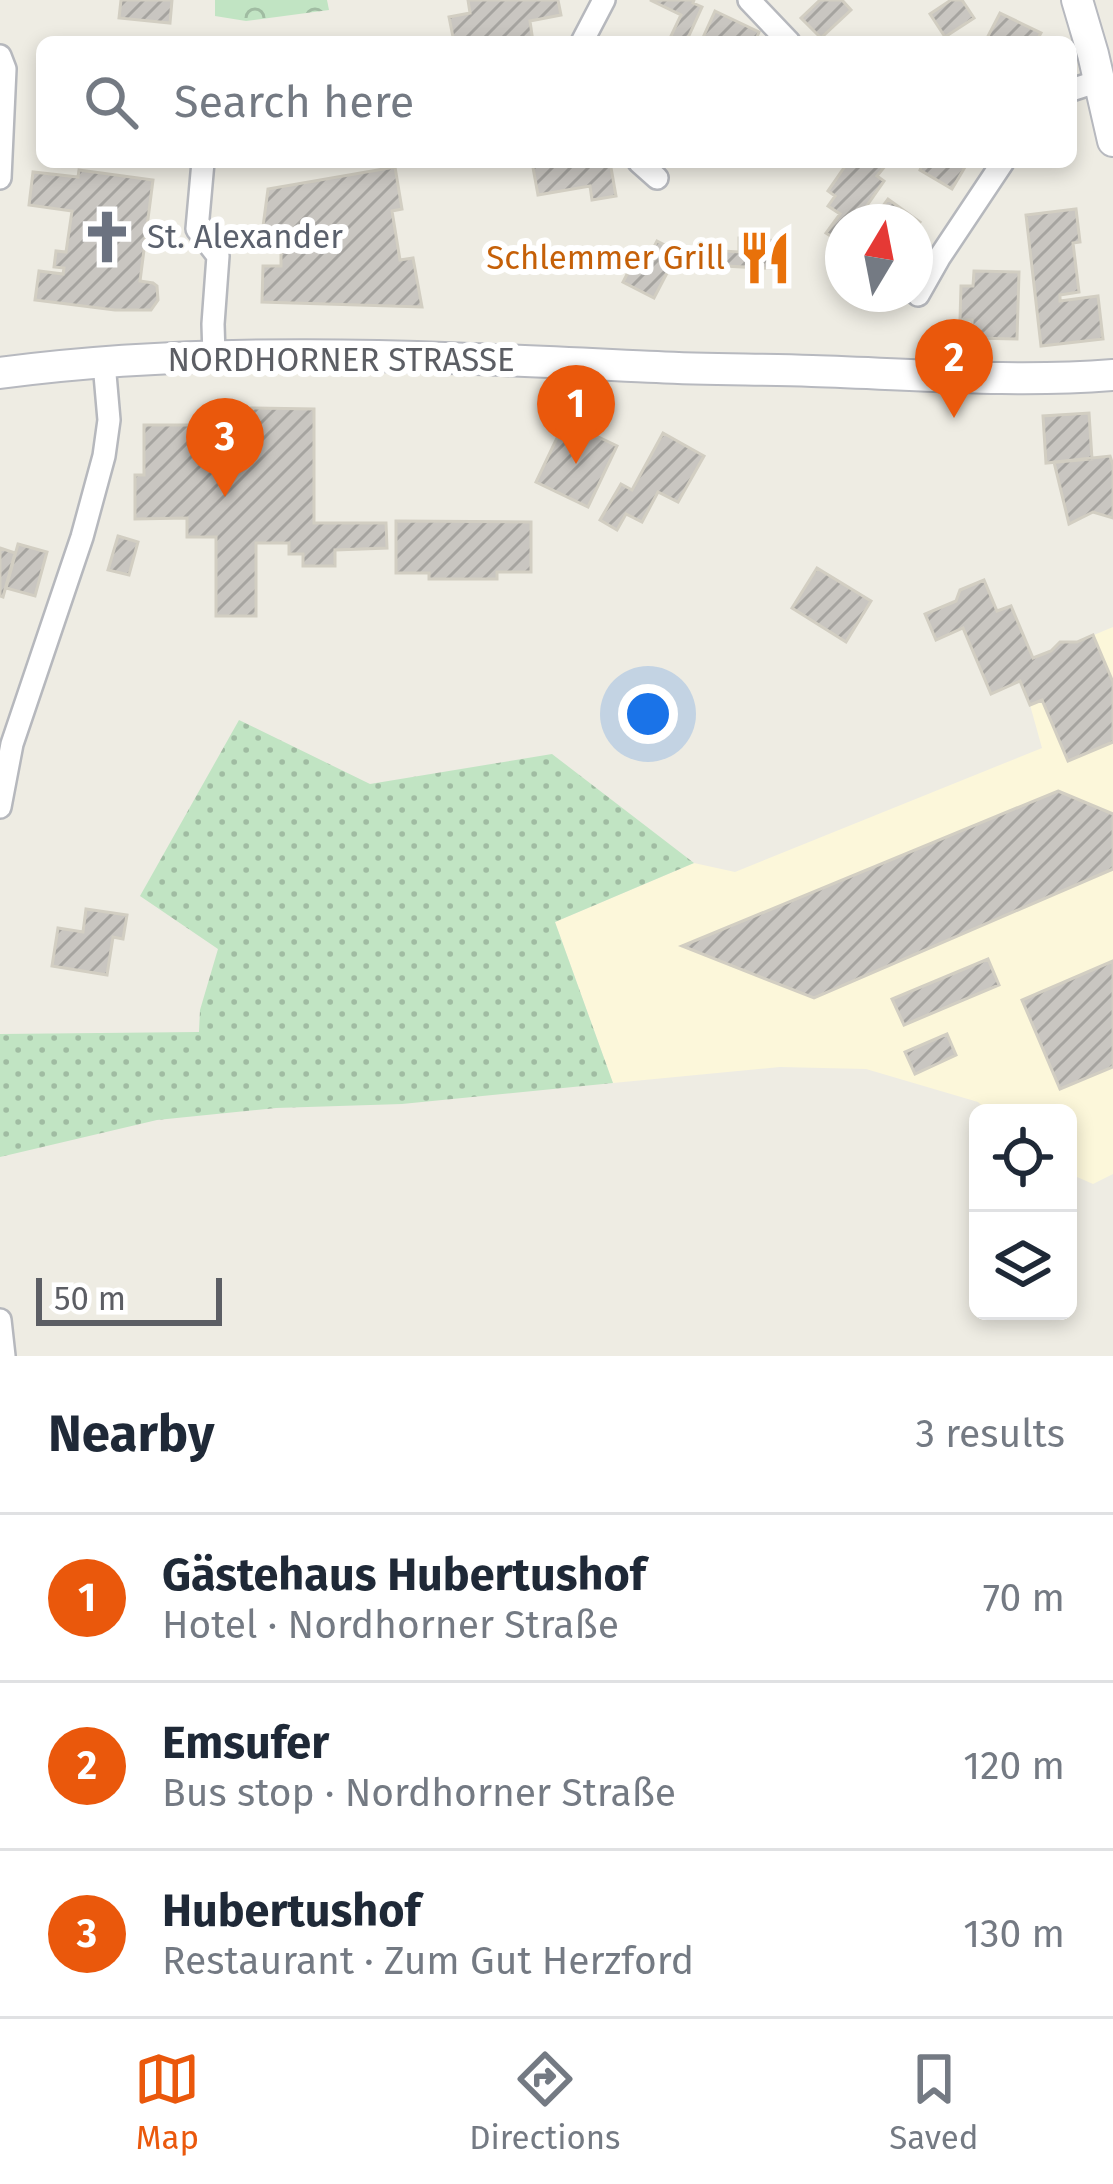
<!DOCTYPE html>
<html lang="en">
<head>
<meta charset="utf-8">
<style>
	body { margin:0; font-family:"Fira Sans",sans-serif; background:#f2f2f3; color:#1f2937 }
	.controls { position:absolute; right:36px; bottom:36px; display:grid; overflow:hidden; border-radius:18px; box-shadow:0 6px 18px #0003 }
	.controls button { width:108px; height:108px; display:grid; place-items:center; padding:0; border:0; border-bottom:3px solid #e0e1e3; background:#fff; color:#1f2937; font:60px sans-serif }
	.compass { position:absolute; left:825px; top:204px; width:108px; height:108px; border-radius:50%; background:#fff; box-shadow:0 6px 18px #0003; rotate:10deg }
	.scale { position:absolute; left:36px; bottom:30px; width:186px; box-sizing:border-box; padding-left:12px; border:6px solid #5c5e64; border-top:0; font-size:33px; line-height:42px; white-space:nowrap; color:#5c5e64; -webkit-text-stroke:9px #fff; paint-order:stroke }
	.you { position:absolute; left:648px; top:714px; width:42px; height:42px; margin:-30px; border:9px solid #fff; border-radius:50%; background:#1a73e8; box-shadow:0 0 0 18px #1a73e833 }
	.badge { display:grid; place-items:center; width:78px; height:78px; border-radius:50%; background:#ea580c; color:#fff; font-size:39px; font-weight:700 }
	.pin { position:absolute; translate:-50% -99px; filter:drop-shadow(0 3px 6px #0008) }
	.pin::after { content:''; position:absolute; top:63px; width:42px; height:36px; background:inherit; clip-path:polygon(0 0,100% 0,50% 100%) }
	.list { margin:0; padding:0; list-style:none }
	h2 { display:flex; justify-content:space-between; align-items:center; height:156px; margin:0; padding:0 48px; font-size:51px }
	h2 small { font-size:39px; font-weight:400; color:#747a83 }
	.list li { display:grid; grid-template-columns:78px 1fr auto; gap:36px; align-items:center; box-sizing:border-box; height:168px; padding:0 48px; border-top:3px solid #e0e1e3 }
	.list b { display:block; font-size:45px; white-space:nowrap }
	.list p { margin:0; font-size:39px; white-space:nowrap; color:#747a83 }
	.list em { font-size:39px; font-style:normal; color:#747a83 }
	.icon { flex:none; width:66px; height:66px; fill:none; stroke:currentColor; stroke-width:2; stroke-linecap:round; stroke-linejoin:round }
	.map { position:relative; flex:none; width:1113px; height:1356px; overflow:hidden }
	.search { position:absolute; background:#fff; box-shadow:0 6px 18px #0003; left:36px; right:36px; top:36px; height:132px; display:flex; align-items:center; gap:30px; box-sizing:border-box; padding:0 42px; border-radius:18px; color:#747a83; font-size:45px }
	.sheet { height:660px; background:#fff }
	nav { display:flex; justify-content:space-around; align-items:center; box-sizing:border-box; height:168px; border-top:3px solid #e0e1e3; background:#fff; font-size:33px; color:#747a83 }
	nav a { display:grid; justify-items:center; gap:6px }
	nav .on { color:#ea580c }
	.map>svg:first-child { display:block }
	.commercial { fill:#fcf7da }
	.grass { fill:url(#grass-dots) }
	.forest { fill:url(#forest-crowns) }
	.building { fill:url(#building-hatch); stroke:#d2cec2; stroke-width:3 }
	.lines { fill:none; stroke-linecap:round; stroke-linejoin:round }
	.street-casing { stroke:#b6b8bd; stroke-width:26 }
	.secondary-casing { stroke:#b7b9bf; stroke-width:34 }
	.street { stroke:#fff; stroke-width:21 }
	.secondary { stroke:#fff; stroke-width:30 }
	.labels { text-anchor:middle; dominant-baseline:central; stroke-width:12; stroke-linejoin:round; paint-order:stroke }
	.worship-label { font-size:33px; fill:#5b616d; stroke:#fff; text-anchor:start }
	.food-label { font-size:33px; fill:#c56008; stroke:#fff; text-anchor:end }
	.street-label { font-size:33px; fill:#5c5e64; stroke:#fff }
</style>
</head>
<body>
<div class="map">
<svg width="1113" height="1356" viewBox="0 0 1113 1356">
	<defs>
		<pattern id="grass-dots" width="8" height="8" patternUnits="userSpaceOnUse" patternTransform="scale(3)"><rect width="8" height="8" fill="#c1e4c3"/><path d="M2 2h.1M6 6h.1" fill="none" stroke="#a0bca2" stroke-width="1.8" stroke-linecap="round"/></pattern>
		<pattern id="forest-crowns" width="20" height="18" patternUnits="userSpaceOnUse" patternTransform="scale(3)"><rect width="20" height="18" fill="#c1e4c3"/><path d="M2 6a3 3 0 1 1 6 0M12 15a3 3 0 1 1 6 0" fill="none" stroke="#a0bca2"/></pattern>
		<pattern id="building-hatch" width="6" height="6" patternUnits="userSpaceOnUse" patternTransform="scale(3)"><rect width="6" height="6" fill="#c9c6c1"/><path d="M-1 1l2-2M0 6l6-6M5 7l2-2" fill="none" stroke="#a6a4a0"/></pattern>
	</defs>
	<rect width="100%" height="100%" fill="#eeece3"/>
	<!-- commercial -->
	<path class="commercial" d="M 1113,627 L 1113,1174 L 1093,1184 L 1068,1173 L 1068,1113 L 990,1113 L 978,1102 L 866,1069 L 780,1067 L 613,1083 L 555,922 L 694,863 L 735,872 L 1042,748 L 1030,705 L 1020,681 L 1033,658 L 1051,651 L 1060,642 L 1077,642 Z"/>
	<!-- grass -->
	<path class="grass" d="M 239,720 L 370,784 L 552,754 L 694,863 L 555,922 L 613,1083 L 402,1104 L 276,1108 L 157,1120 L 0,1157 L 0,1034 L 199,1032 L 200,1010 L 218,949 L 140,896 Z"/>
	<!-- forest -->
	<path class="forest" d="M 215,0 L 327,0 L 329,10 L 246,21 L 215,16 Z"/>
	<!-- building -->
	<path class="building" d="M 121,0 L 172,0 L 170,23 L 119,18 Z
		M 468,0 L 558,0 L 561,15 L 530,21 L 533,42 L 454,42 L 449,17 L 470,13 Z
		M 650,0 L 694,0 L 693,3 L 702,7 L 686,42 L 671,36 L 681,15 Z
		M 820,0 L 842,0 L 851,10 L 821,38 L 801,18 Z
		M 951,0 L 962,0 L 974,18 L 945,37 L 930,14 Z
		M 715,11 L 759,32 L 755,42 L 701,42 Z
		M 1000,13 L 1041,33 L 1036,42 L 985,42 Z
		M 532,162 L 589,162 L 590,165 L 610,162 L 616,196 L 592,200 L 590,186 L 538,195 Z
		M 848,162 L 879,162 L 885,166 L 877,176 L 884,181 L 866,207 L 877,214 L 888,199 L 920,222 L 915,229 L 915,222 L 843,222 L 843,244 L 826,233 L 840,214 L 828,206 L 835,196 L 828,191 Z
		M 923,162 L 968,162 L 952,189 L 920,170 Z
		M 395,167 L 402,209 L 392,211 L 400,260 L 413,258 L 422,307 L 262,302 L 263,266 L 281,266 L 281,231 L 262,234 L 268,189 Z
		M 79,170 L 153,180 L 140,281 L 153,283 L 157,286 L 158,300 L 151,310 L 115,310 L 35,300 L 39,271 L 63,274 L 64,268 L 54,267 L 56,251 L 66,252 L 72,211 L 29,205 L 33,172 L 78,177 Z
		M 1076,209 L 1080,242 L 1073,243 L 1079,292 L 1060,295 L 1060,301 L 1098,296 L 1103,339 L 1041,346 L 1026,215 Z
		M 739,238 L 781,241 L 780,269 L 707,265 L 708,250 L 739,252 Z
		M 657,241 L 678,252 L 654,298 L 623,282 L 638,253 L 648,258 Z
		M 974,271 L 1019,272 L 1017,339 L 972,338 L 972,320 L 960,320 L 961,286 L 973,286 Z
		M 251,408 L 314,409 L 314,523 L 386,523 L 387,548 L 335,550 L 335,566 L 303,566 L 303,554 L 289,554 L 289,543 L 256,543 L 256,616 L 216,616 L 216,537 L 187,537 L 187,518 L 135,519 L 135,475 L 144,475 L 144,425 L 251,425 Z
		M 1089,413 L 1092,459 L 1046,463 L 1043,416 Z
		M 565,421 L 617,446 L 588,507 L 536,482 Z
		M 663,433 L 704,456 L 678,502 L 658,492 L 642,522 L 626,514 L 617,530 L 600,520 L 621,484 L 632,490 Z
		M 1110,456 L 1113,465 L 1113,518 L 1093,512 L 1069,524 L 1054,462 Z
		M 396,521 L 531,522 L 531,572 L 497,572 L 497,579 L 429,579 L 429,573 L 396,573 Z
		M 118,536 L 138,542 L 129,575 L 108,570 Z
		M 18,544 L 47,552 L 35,596 L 6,588 Z
		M 0,548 L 15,553 L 3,597 L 0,596 Z
		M 817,568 L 871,601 L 846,642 L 792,608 Z
		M 984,580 L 997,611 L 1011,606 L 1033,658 L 1051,651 L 1060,642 L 1077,642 L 1093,635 L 1113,682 L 1113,742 L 1068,761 L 1042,700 L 1030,705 L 1020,681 L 991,694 L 963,628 L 936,640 L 925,614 L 956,601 L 960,590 Z
		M 1058,791 L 1113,814 L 1113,869 L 814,998 L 682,946 Z
		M 86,909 L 127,915 L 123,939 L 113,937 L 107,975 L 52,966 L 58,928 L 83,932 Z
		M 988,959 L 999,985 L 904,1025 L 892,999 Z
		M 1113,961 L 1113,1067 L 1060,1089 L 1022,1000 Z
		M 947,1034 L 956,1055 L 915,1074 L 905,1052 Z"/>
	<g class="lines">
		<defs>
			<path id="street" d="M 749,0 L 789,42
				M 582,42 L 604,0
				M 0,56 L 5,69 L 0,178
				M 1071,90 L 1099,81
				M 203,162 L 197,229 L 218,256 L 213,324 L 214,356
				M 639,162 L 657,178
				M 918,295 L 939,258 L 1003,162
				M 0,807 L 12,744 L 82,537 L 104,456 L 109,420 L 104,363
				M 0,1320 L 4,1356"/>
			<path id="secondary" d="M 1077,0 L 1093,54 L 1113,141
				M 0,373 C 219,344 437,357 657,367 C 708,370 760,369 812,371 C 914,374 1010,383 1113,375"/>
		</defs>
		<!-- street casing -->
		<use href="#street" class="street-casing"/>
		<!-- secondary casing -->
		<use href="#secondary" class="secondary-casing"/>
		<!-- street -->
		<use href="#street" class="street"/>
		<!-- secondary -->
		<use href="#secondary" class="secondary"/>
	</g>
	<!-- icons -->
	<defs>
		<symbol id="church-bare" viewBox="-9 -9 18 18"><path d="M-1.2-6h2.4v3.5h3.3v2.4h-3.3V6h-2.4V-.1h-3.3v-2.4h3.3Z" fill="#6b7280" stroke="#fff" stroke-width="2.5" paint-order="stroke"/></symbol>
		<symbol id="restaurant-bare" viewBox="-9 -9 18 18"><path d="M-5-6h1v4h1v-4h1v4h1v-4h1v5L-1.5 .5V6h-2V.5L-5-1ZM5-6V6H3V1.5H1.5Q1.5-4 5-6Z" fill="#e8710a" stroke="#fff" stroke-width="2.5" paint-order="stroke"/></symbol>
	</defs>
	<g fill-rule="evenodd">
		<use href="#church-bare" x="69" y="199" width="76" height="76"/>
		<use href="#restaurant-bare" x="727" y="220" width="76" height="76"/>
	</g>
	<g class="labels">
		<!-- worship labels -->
		<g class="worship-label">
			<text x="147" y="237">St. Alexander</text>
		</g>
		<!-- food labels -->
		<g class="food-label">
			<text x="725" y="258">Schlemmer Grill</text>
		</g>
		<!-- street labels -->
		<g class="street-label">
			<text x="341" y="360">NORDHORNER STRASSE</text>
		</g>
	</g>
</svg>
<div class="controls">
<button><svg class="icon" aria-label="locate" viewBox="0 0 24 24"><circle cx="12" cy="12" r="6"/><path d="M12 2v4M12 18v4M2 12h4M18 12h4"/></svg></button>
<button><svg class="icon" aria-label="layers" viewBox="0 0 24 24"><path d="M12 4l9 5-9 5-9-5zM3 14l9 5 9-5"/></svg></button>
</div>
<svg class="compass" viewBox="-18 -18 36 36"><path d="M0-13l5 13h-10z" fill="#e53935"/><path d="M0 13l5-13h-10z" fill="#747a83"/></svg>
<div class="scale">50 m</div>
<div class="you"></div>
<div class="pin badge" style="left:576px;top:464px">1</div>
<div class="pin badge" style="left:954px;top:418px">2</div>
<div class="pin badge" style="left:225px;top:497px">3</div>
<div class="search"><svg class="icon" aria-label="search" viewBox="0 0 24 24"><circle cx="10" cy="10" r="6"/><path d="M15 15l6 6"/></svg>Search here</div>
</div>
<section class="sheet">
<h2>Nearby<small>3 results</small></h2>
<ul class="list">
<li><span class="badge">1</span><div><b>Gästehaus Hubertushof</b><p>Hotel · Nordhorner Straße</p></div><em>70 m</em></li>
<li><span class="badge">2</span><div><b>Emsufer</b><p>Bus stop · Nordhorner Straße</p></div><em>120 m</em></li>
<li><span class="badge">3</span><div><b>Hubertushof</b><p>Restaurant · Zum Gut Herzford</p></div><em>130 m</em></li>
</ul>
</section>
<nav>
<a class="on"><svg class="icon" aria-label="map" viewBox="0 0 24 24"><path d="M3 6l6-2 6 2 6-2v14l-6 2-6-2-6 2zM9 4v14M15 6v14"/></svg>Map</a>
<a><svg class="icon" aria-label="directions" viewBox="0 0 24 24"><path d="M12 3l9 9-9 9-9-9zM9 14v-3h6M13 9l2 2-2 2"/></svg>Directions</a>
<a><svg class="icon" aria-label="saved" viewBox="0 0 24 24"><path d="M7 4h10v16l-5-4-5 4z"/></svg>Saved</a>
</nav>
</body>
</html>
